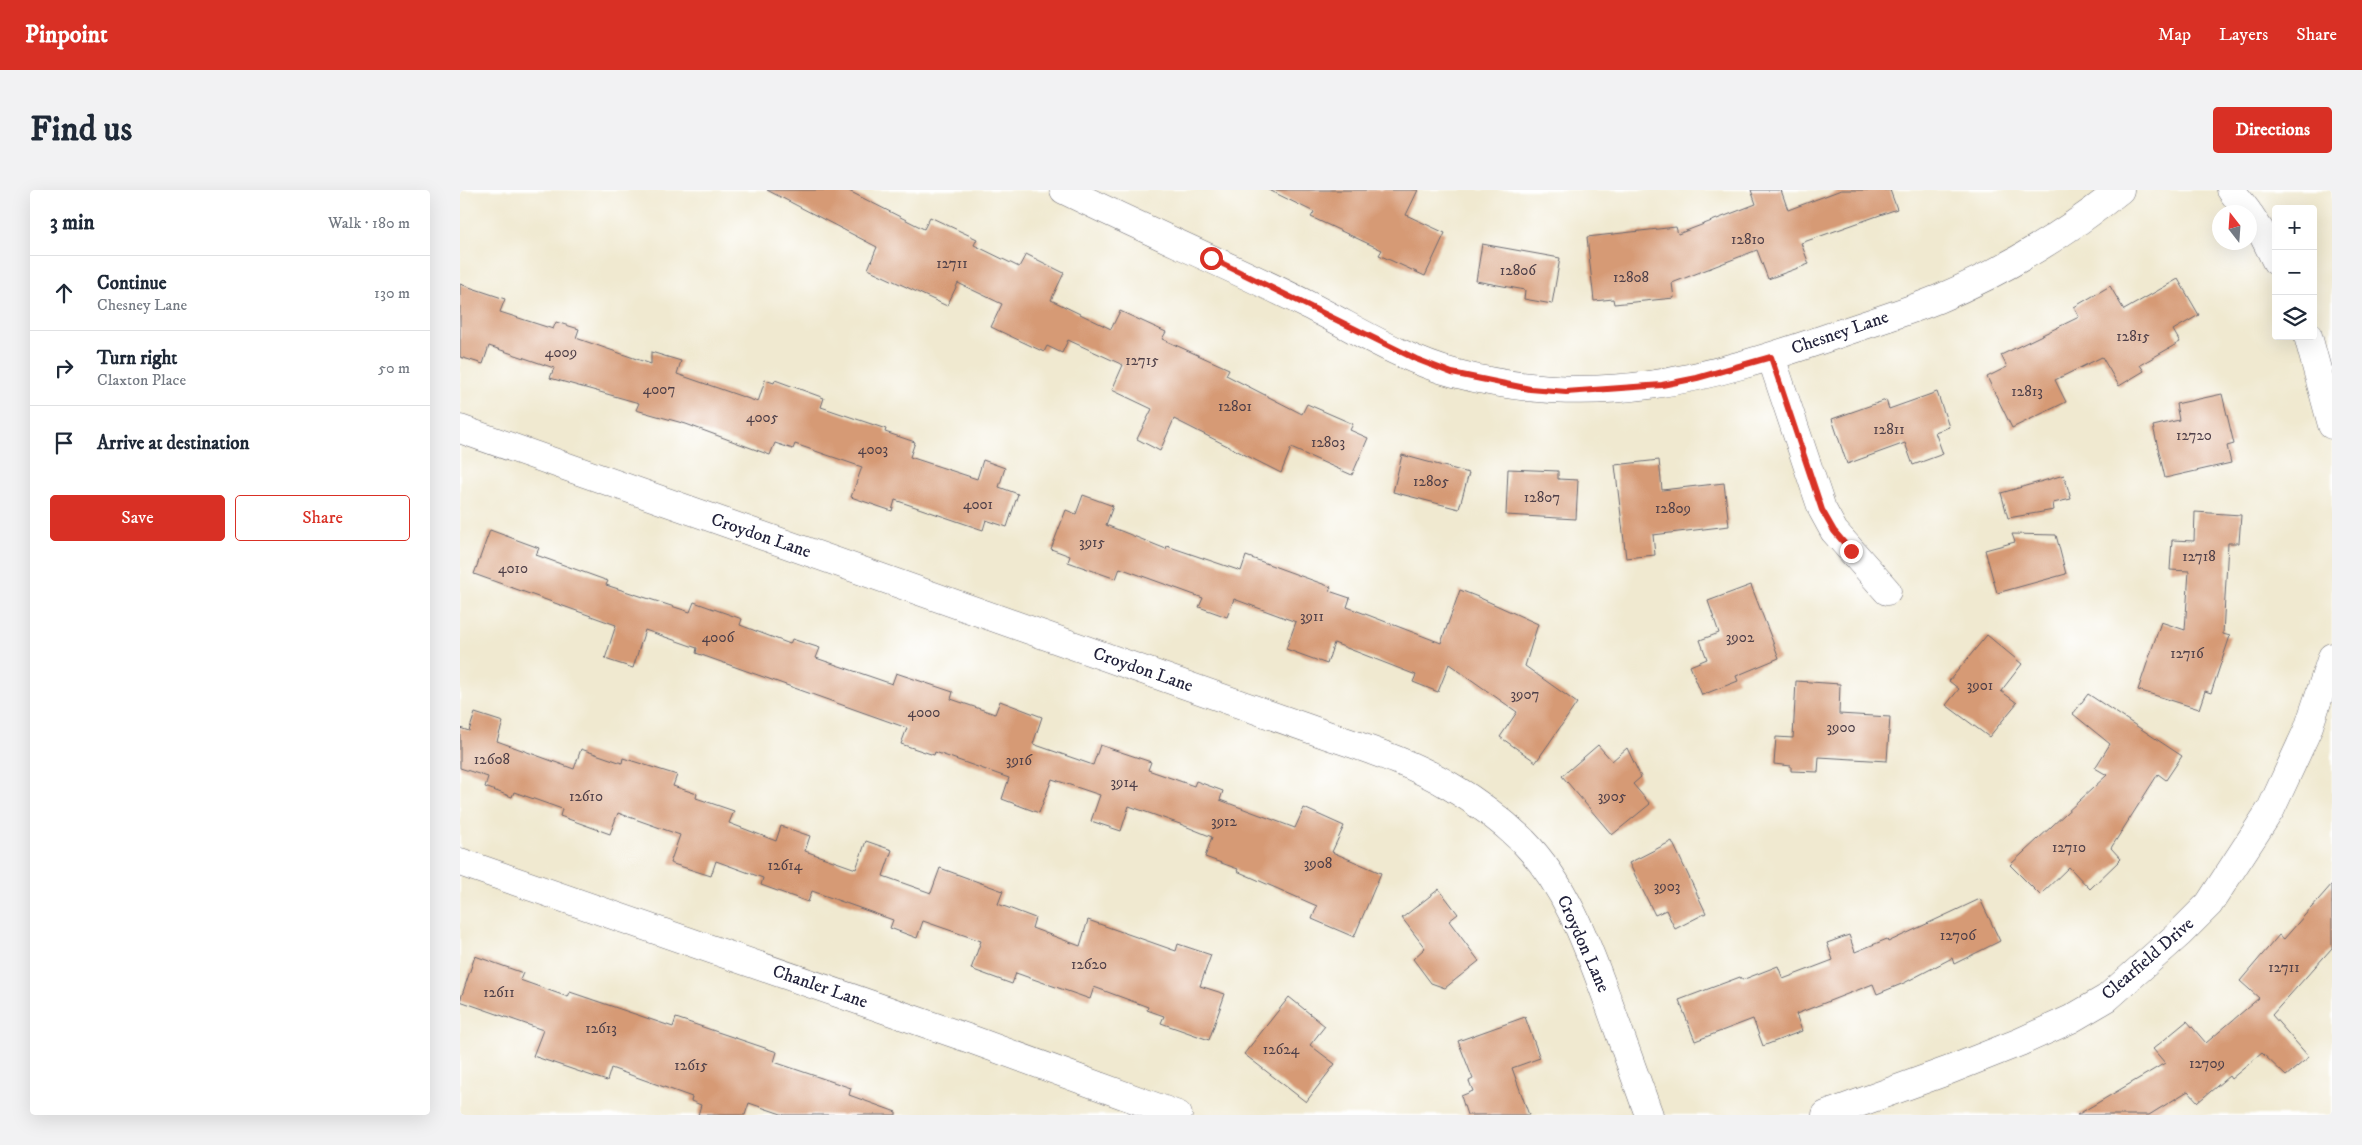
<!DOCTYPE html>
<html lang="en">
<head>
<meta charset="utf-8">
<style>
	body { margin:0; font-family:"IM FELL DW Pica",serif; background:#f2f2f3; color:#1f2937 }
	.controls { position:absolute; right:15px; top:15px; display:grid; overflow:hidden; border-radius:5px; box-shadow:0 5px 20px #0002 }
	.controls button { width:45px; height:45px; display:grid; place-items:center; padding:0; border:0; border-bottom:1px solid #e0e1e3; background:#fff; color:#1f2937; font:25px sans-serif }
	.compass { position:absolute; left:1752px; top:15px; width:45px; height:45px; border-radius:50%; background:#fff; box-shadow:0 5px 20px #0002; rotate:343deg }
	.stop { position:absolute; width:15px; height:15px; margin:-11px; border:4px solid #d93025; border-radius:50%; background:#fff }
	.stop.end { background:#d93025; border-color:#fff; box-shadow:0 1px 5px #0008 }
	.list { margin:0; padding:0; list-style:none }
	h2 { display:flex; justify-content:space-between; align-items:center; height:65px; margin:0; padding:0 20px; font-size:21px }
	h2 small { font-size:16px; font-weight:400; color:#747a83 }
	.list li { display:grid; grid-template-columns:32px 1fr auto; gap:15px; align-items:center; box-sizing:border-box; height:75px; padding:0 20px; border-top:1px solid #e0e1e3 }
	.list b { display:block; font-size:19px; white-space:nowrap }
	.list p { margin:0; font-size:16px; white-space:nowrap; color:#747a83 }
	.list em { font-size:16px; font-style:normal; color:#747a83 }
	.actions { display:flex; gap:10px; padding:15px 20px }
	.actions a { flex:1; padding:11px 0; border:1px solid #d93025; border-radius:5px; text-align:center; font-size:18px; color:#d93025 }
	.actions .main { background:#d93025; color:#fff }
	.icon { flex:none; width:28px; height:28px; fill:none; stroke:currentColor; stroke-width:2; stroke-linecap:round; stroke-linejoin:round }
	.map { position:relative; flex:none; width:1872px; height:925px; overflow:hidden; border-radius:5px }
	header { display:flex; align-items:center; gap:30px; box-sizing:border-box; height:70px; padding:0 25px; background:#d93025; color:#fff }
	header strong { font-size:24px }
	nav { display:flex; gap:28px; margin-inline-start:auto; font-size:18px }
	.intro { display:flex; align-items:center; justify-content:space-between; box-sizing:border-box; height:120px; padding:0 30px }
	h1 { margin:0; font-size:35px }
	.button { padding:12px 22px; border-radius:5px; background:#d93025; color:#fff; font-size:18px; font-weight:700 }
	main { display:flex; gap:30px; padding:0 30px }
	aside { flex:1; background:#fff; border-radius:5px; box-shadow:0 5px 20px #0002 }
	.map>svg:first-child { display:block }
	.building { fill:#d69a74 }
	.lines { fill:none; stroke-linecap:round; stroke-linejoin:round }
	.minor-casing { stroke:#6a686f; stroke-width:29 }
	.minor { stroke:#fff; stroke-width:28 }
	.route { stroke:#d93025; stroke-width:6 }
	.labels { text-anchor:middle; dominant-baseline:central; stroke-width:4; stroke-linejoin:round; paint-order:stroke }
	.number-label { font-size:15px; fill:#4f4049 }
	.street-label { font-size:18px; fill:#22223b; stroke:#fff }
</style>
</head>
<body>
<header>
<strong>Pinpoint</strong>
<nav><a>Map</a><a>Layers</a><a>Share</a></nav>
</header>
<div class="intro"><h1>Find us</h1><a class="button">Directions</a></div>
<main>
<aside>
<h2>3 min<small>Walk · 180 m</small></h2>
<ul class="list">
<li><svg class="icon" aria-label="ahead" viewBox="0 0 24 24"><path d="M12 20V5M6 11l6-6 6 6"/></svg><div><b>Continue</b><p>Chesney Lane</p></div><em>130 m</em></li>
<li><svg class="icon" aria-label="right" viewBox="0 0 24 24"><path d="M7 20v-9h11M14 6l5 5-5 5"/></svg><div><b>Turn right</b><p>Claxton Place</p></div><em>50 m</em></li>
<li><svg class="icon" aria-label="arrive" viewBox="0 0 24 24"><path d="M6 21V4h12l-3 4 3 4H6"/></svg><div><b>Arrive at destination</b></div></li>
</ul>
<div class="actions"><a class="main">Save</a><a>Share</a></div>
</aside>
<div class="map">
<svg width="1872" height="925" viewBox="0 0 1872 925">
	<rect width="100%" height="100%" fill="#fff"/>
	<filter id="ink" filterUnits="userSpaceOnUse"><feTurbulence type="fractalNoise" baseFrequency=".02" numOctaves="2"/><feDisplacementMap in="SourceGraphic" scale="10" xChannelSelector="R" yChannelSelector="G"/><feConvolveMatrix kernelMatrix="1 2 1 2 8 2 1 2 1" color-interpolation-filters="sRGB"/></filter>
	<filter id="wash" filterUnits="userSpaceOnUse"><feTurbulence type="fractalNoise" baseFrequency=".0096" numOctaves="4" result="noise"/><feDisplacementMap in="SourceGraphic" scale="20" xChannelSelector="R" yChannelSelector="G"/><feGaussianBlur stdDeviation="1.12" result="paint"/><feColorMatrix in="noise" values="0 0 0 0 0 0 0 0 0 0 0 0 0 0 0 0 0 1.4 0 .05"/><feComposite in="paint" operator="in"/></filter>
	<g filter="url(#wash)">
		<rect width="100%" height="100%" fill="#f0e9d0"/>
		<g id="blocks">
			<!-- building -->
			<path class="building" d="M 307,0 L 387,0 L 464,39 L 470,27 L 517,49 L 514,55 L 559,77 L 566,64 L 604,83 L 591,110 L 651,139 L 660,121 L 706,142 L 702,149 L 769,179 L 766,185 L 842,224 L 847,214 L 893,234 L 890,240 L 908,248 L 892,285 L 831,258 L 821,283 L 714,229 L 700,261 L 677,249 L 692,219 L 652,200 L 663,175 L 608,150 L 602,163 L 587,156 L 584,162 L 531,137 L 542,114 L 498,93 L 487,116 L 408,79 L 417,57 Z
				M 809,0 L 958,0 L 946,25 L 985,43 L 965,86 L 919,65 L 922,60 L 851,27 L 854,22 Z
				M 1291,0 L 1321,0 L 1328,20 L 1381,0 L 1430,0 L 1437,19 L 1341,53 L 1349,74 L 1308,89 L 1297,60 L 1212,93 L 1214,108 L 1154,114 L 1153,109 L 1134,111 L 1127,47 L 1216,37 L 1218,44 L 1296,14 Z
				M 1022,54 L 1100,68 L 1092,114 L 1064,109 L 1065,100 L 1016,91 Z
				M 1718,89 L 1739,125 L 1713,140 L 1720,152 L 1680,175 L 1684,181 L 1659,196 L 1642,167 L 1595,190 L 1606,212 L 1552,238 L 1527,187 L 1547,177 L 1541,165 L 1619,127 L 1614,117 L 1650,96 L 1664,120 Z
				M 0,94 L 45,109 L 40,122 L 93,139 L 96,132 L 119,139 L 116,148 L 191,174 L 191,162 L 221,171 L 217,184 L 298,212 L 305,190 L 314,193 L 315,190 L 364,208 L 361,217 L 426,239 L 425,242 L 455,252 L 450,267 L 517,289 L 523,270 L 545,278 L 539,297 L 558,304 L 547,337 L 526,330 L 523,340 L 435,310 L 432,321 L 391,307 L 402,277 L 335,254 L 333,259 L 315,253 L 310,265 L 226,234 L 176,220 L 179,213 L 90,188 L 94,178 L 29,156 L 23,174 L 0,167 Z
				M 1477,202 L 1489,237 L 1475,242 L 1483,264 L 1453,275 L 1445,253 L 1387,274 L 1372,229 L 1426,210 L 1429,219 Z
				M 1762,204 L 1774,254 L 1767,256 L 1771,273 L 1705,288 L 1693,236 L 1719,230 L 1716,214 Z
				M 942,265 L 1009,283 L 999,319 L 933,302 Z
				M 1199,270 L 1202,300 L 1264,293 L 1269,336 L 1193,345 L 1195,365 L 1166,368 L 1155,275 Z
				M 1048,279 L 1098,281 L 1098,289 L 1118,290 L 1116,329 L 1046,325 Z
				M 1604,285 L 1611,309 L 1593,313 L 1594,320 L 1548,328 L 1541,303 Z
				M 623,305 L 653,316 L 646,335 L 706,359 L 707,356 L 781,381 L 786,366 L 871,397 L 869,401 L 890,408 L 887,417 L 981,453 L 1000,400 L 1018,407 L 1078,434 L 1065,476 L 1117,513 L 1076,572 L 1040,547 L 1057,522 L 989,474 L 978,502 L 953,492 L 956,485 L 874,453 L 867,474 L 826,459 L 836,432 L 774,409 L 767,427 L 739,417 L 743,408 L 660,378 L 656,389 L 608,372 L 610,366 L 591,359 L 606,320 L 616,324 Z
				M 1735,322 L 1781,325 L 1779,353 L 1768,353 L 1763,444 L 1770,446 L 1751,503 L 1745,501 L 1739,519 L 1678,500 L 1701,432 L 1725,440 L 1729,381 L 1710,380 L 1712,350 L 1734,351 Z
				M 30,340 L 79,358 L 76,365 L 148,391 L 146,395 L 230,422 L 234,412 L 282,429 L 280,435 L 330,454 L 332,449 L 360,458 L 356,468 L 432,494 L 436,483 L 493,502 L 491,509 L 535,524 L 540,511 L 582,527 L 573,554 L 633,575 L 640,555 L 691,572 L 688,580 L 734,596 L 736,591 L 763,601 L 760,610 L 835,638 L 844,618 L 884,636 L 872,662 L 921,683 L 894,747 L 852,729 L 857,716 L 777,681 L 778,679 L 745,667 L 752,647 L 720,634 L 669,616 L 661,641 L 631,631 L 640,605 L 592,589 L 579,623 L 542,609 L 549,588 L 475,562 L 474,565 L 441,554 L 447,538 L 236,463 L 237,458 L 185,440 L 173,478 L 145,469 L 156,435 L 14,384 Z
				M 1552,344 L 1596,345 L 1606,384 L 1537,403 L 1525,360 L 1555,352 Z
				M 1291,395 L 1319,468 L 1276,486 L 1278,491 L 1242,505 L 1230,476 L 1247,469 L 1240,450 L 1259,443 L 1248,411 Z
				M 1527,445 L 1562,474 L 1541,501 L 1557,513 L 1529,547 L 1486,515 L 1499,499 L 1489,491 Z
				M 1336,491 L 1380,494 L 1379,524 L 1430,527 L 1427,571 L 1359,567 L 1358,582 L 1331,581 L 1331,576 L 1314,574 L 1316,547 L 1333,548 Z
				M 1628,504 L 1722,566 L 1706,590 L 1698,584 L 1651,658 L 1661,669 L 1630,699 L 1609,677 L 1580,705 L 1550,675 L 1647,585 L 1635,578 L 1650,554 L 1613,524 Z
				M 15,523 L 43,532 L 37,551 L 114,579 L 121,559 L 162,573 L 163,568 L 217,585 L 213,596 L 237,604 L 236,608 L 274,621 L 269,633 L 316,651 L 321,636 L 350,646 L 345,661 L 396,679 L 406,651 L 432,660 L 423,686 L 471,703 L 480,678 L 543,701 L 538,714 L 575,728 L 572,738 L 620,756 L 628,730 L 716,761 L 718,754 L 751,765 L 740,796 L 765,804 L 749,850 L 701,833 L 704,826 L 687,820 L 688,817 L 634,797 L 630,809 L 556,783 L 552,794 L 511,779 L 521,751 L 463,731 L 457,748 L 430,738 L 433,730 L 352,701 L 348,712 L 301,695 L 303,688 L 256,671 L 251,686 L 210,673 L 220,645 L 158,623 L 150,644 L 100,626 L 102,619 L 54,602 L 52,607 L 25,597 L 28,587 L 0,578 L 0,538 L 9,541 Z
				M 1138,555 L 1152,571 L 1167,558 L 1181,587 L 1173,594 L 1190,614 L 1152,645 L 1102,586 Z
				M 1212,651 L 1246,723 L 1215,739 L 1206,720 L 1195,725 L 1169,673 Z
				M 1872,694 L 1872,758 L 1812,825 L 1849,867 L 1826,886 L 1802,863 L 1771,889 L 1769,886 L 1738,912 L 1728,901 L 1689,925 L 1617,925 L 1705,873 L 1693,859 L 1727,831 L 1746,853 L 1799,808 L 1780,791 L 1819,745 L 1824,749 Z
				M 979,699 L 998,724 L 989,731 L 1019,771 L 985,798 L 971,793 L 953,769 L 965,758 L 942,728 Z
				M 1520,709 L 1540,751 L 1494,774 L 1492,768 L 1444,793 L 1417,804 L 1413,794 L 1336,824 L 1342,841 L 1303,856 L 1293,829 L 1235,851 L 1219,810 L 1280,787 L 1282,790 L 1318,776 L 1323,789 L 1373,770 L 1367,753 L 1389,745 L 1395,762 L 1427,749 L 1428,752 Z
				M 15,766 L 63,783 L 60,790 L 108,807 L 110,802 L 213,837 L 216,828 L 317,862 L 314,872 L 391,898 L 389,905 L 436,922 L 436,925 L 324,925 L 289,913 L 285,925 L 238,925 L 241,915 L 231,911 L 232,907 L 151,878 L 147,891 L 73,866 L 83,840 L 0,811 Z
				M 829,807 L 865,836 L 850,855 L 875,874 L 846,912 L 784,864 Z
				M 1065,827 L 1080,868 L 1052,878 L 1069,925 L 1007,925 L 1001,906 L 1013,901 L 1009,891 L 1013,889 L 998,851 Z"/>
		</g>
	</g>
	<g filter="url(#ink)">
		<use href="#blocks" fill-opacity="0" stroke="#6a686f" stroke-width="1"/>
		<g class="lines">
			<defs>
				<path id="minor" d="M 604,0 C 685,40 768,75 848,115 C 894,138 944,170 994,183 C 1136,221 1246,190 1381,143 C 1413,132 1446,122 1478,109 C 1544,81 1604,45 1660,0
					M 1771,0 L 1788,22
					M 1790,25 L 1803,45 L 1816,71
					M 1848,146 L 1872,235
					M 1311,167 L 1362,319 L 1374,341 L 1427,401
					M 0,239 L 850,539 C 897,556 947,570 990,596 C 1016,611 1041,630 1063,651 C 1107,696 1128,757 1149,814 C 1162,851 1176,888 1189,925
					M 0,672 L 513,850 L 718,925
					M 1366,925 L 1487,881 L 1560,852 L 1611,829 L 1647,808 L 1719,744 L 1749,714 L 1811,619 L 1848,539 L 1872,467"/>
			</defs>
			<!-- minor casing -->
			<use href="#minor" class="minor-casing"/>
			<!-- minor -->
			<use href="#minor" class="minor"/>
		</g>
	</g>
	<g class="lines" filter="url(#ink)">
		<!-- route -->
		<path class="route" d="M 751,68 L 956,169 L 992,183 L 1070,199 L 1106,202 L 1202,195 L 1237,188 L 1311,167 L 1362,320 L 1374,341 L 1391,361"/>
	</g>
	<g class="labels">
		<!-- number labels -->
		<g class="number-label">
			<text x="1288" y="49">12810</text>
			<text x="492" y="73">12711</text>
			<text x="1058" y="80">12806</text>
			<text x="1171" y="87">12808</text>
			<text x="1673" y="146">12815</text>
			<text x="101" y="162">4009</text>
			<text x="682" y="170">12715</text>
			<text x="199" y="199">4007</text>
			<text x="1567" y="201">12813</text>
			<text x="775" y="216">12801</text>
			<text x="302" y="227">4005</text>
			<text x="1429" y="239">12811</text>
			<text x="1734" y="245">12720</text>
			<text x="868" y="252">12803</text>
			<text x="413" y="259">4003</text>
			<text x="971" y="291">12805</text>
			<text x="1082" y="307">12807</text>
			<text x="518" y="314">4001</text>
			<text x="1213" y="318">12809</text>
			<text x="632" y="352">3915</text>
			<text x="1739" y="366">12718</text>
			<text x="53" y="378">4010</text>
			<text x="852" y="426">3911</text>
			<text x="258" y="447">4006</text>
			<text x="1280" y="447">3902</text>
			<text x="1727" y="463">12716</text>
			<text x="1520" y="495">3901</text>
			<text x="1065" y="504">3907</text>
			<text x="464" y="522">4000</text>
			<text x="1381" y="537">3900</text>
			<text x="32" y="569">12608</text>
			<text x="559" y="570">3916</text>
			<text x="664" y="592">3914</text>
			<text x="126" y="606">12610</text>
			<text x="1152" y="606">3905</text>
			<text x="764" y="631">3912</text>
			<text x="1609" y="657">12710</text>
			<text x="858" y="673">3908</text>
			<text x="325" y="675">12614</text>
			<text x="1207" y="696">3903</text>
			<text x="1498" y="745">12706</text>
			<text x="629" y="774">12620</text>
			<text x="1824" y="777">12711</text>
			<text x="39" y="802">12611</text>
			<text x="141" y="838">12613</text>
			<text x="821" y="859">12624</text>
			<text x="1747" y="873">12709</text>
			<text x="231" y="875">12615</text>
		</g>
		<!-- street labels -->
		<g class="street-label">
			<text transform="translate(1380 143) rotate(-19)">Chesney Lane</text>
			<text transform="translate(301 346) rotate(19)">Croydon Lane</text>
			<text transform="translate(683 480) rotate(19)">Croydon Lane</text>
			<text transform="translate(1123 754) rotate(66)">Croydon Lane</text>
			<text transform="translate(1688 769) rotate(-41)">Clearfield Drive</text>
			<text transform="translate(360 797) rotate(19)">Chanler Lane</text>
		</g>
	</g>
</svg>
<div class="controls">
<button>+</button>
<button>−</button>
<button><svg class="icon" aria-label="layers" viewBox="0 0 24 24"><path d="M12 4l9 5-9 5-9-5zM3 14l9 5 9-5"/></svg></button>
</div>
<svg class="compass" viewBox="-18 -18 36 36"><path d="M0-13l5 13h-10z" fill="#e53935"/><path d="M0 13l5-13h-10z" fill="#747a83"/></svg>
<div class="stop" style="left:751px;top:68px"></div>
<div class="stop end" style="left:1391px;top:361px"></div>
</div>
</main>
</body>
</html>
